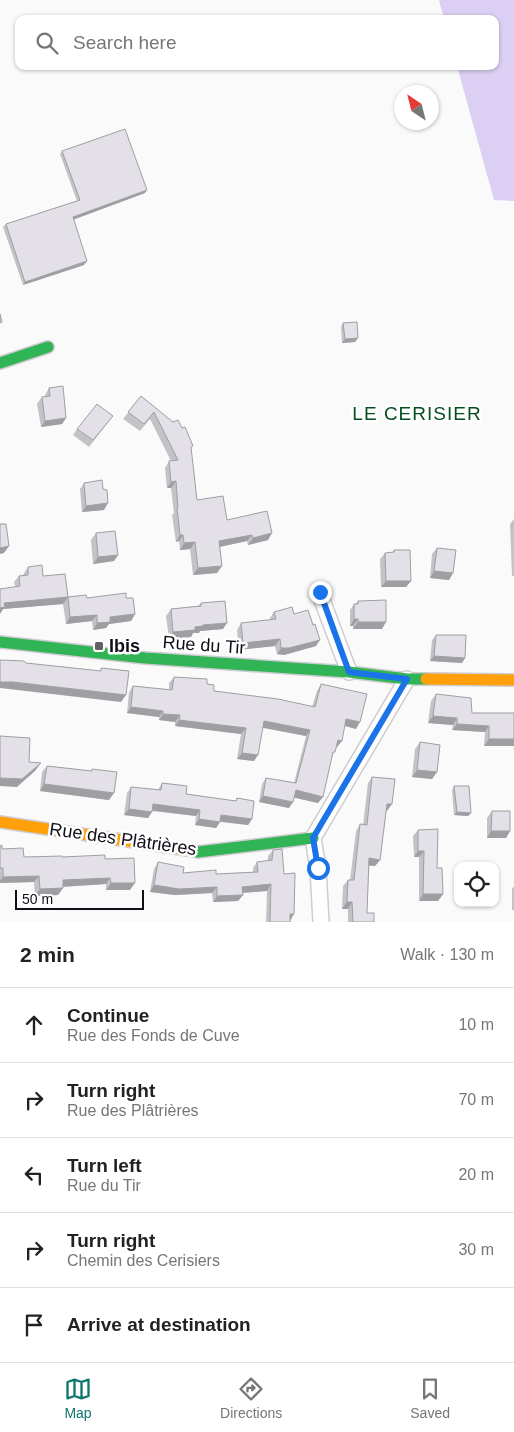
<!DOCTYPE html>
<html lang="en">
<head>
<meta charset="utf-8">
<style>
	body { margin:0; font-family:Arial,sans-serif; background:#f6f6f6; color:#222 }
	.controls { position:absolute; right:15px; bottom:15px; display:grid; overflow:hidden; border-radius:10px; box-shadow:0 1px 4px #0004 }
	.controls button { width:45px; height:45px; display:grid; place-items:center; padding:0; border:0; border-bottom:1px solid #e0e0e0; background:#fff; color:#222; font:25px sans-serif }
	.compass { position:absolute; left:394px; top:85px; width:45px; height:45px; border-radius:50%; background:#fff; box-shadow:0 1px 4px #0004; rotate:325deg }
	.scale { position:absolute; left:15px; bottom:12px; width:129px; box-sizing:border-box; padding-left:5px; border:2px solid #110e18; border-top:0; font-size:14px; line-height:18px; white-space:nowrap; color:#110e18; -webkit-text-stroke:4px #fff; paint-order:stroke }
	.stop { position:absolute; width:15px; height:15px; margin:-11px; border:4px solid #1a73e8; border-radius:50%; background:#fff }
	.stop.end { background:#1a73e8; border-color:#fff; box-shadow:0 1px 5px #0008 }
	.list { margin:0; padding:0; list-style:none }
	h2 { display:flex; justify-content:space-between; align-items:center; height:65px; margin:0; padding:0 20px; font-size:21px }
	h2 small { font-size:16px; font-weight:400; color:#767676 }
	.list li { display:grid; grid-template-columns:32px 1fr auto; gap:15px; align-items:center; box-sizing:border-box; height:75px; padding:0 20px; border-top:1px solid #e0e0e0 }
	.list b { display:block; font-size:19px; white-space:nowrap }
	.list p { margin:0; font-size:16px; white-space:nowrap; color:#767676 }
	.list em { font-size:16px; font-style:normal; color:#767676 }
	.icon { flex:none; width:28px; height:28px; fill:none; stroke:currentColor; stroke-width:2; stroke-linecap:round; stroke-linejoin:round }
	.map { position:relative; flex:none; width:514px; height:922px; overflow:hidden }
	.search { position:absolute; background:#fff; box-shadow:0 1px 4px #0004; left:15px; right:15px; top:15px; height:55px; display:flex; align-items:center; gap:12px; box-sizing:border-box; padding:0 18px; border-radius:10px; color:#767676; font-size:19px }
	.sheet { height:440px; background:#fff }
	nav { display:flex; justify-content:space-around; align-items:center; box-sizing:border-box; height:70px; border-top:1px solid #e0e0e0; background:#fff; font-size:14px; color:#767676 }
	nav a { display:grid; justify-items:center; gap:2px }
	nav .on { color:#0f766e }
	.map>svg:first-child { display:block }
	.forest { fill:#dbcff3 }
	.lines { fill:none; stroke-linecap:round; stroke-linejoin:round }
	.street-casing { stroke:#cfccd2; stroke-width:18 }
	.fast-casing { stroke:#cfccd2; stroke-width:14 }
	.slow-casing { stroke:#cfccd2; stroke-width:14 }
	.street { stroke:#fefefe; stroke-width:15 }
	.fast { stroke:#30b455; stroke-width:11 }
	.slow { stroke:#ff9f0a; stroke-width:11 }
	.wall { fill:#c3c2c7 }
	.shaded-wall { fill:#9f9ea2 }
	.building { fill:#e3e1e7; stroke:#9f9ea2 }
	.route { stroke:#1a73e8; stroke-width:6 }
	.poi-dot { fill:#636167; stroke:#fff; stroke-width:2 }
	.labels { text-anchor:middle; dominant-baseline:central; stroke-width:5; stroke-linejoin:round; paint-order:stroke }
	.street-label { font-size:18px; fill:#110e18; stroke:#fff }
	.poi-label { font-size:18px; font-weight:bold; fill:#110e18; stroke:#fff; text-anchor:start }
	.neighbourhood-label { font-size:19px; letter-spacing:1px; fill:#054d1f; stroke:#fff }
</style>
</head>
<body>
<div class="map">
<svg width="514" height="922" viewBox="0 0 514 922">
	<rect width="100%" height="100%" fill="#fafafa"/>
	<!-- forest -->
	<path class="forest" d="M 439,0 L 514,0 L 514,201 L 494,200 L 457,66 L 495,66 L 495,19 L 444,19 Z"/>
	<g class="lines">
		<defs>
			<path id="street" d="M 319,592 L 349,672
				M 321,922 L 318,868 L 313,838 L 407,679"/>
			<path id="fast" d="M 0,363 L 48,347
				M 0,642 L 145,658 L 349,672 L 407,679 L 426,679
				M 188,850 L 198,852 L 313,838"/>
			<path id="slow" d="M 426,679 L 514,680
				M 0,822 L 188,850"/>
		</defs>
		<!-- street casing -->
		<use href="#street" class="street-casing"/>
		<!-- fast casing -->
		<use href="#fast" class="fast-casing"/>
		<!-- slow casing -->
		<use href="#slow" class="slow-casing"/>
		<!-- street -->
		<use href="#street" class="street"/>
		<!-- fast -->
		<use href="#fast" class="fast"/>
		<!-- slow -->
		<use href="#slow" class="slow"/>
	</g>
	<!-- wall -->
	<path class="wall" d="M 62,151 L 145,193 L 74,219 L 84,265 L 23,285 L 3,227 L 6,224 L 77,201 L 60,154 Z
		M 343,323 L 358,338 L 355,342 L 342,343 L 341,327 Z
		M 49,388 L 66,418 L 62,424 L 41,427 L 37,404 L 42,397 L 45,397 L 45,395 Z
		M 141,396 L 191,449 L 197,500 L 227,520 L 268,540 L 248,545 L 247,541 L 220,547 L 222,566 L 217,573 L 193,575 L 190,549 L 180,550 L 179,541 L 176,542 L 172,515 L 174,513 L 171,488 L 167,488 L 165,468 L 169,461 L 171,461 L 150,419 L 140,431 L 123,419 Z
		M 113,416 L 89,447 L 73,435 L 77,429 Z
		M 84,483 L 104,510 L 82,512 L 80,489 Z
		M 514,519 L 514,576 L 512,576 L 510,524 Z
		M 96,533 L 118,555 L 114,561 L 93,564 L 91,540 Z
		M 437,548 L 453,573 L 449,580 L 430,578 L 432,554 Z
		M 394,550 L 411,581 L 406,587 L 381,587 L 380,559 L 385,553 L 393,552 Z
		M 28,567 L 43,576 L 68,597 L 87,598 L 126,598 L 135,614 L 131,621 L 109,624 L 106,628 L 93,630 L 92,621 L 66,624 L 63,604 L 3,609 L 0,614 L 15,586 L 14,582 L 19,576 L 23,575 Z
		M 358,601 L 382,629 L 353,629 L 353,626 L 350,626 L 350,610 L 354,604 L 356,604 Z
		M 201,603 L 223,629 L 200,631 L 199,633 L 193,633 L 191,637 L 169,639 L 166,616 L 171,609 L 198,606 Z
		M 274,612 L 294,614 L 316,646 L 284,655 L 277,654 L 275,646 L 239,650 L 237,630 L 241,623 L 270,620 L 270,618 Z
		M 436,635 L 465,658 L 462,663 L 430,661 L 432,640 Z
		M 174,677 L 207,684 L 214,691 L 312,707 L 317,691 L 321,684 L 356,729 L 345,726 L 337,747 L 336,747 L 332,757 L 318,803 L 294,797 L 289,808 L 259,802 L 262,784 L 266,778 L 294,783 L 306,736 L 263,728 L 254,761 L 237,759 L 241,734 L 175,726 L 175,722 L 159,720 L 159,717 L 127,713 L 129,692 L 133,686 L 169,690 L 169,683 Z
		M 436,694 L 472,713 L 514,713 L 514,746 L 484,746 L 485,732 L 452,730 L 453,725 L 428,723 L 431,701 Z
		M 420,742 L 437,772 L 432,779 L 412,777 L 415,749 Z
		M 47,766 L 92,771 L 92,769 L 109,800 L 40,791 L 42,772 Z
		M 372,777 L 387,811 L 386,811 L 380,860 L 375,866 L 369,866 L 367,913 L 374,922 L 348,922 L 348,909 L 342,909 L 343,886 L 348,880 L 350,880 L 356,831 L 360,824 L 363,825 L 368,783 Z
		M 162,783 L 186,794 L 235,801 L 237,798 L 252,819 L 248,825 L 220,822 L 216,828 L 195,825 L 196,816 L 152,811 L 148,818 L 124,815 L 127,793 L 131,787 L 158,790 Z
		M 454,786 L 471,813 L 468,816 L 454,815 L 452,790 Z
		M 492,811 L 510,831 L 506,838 L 487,838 L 487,818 Z
		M 418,830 L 437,868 L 443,894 L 438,901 L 419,901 L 419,857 L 414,857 L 413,836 Z
		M 0,846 L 2,849 L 24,857 L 105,859 L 130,890 L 106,890 L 106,884 L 63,887 L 63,888 L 58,895 L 35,896 L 34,882 L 0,883 Z
		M 273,850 L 284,874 L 290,922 L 266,922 L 267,891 L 243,893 L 243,895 L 238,901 L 213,902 L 212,893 L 175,895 L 150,892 L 154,869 L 158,862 L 183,873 L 216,874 L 253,872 L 253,868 L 257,862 L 268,861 L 268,856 Z
		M 514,886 L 514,910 L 512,910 L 512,889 Z"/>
	<!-- shaded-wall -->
	<path class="shaded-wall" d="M 147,190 L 145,193 L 70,221 L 73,217 Z
		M 87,261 L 84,265 L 23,285 L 25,282 Z
		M 358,338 L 355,342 L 342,343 L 345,339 Z
		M 66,418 L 62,424 L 41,427 L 45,421 Z
		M 176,481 L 171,488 L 167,488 L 171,482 Z
		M 108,503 L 104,510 L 82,512 L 86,506 Z
		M 272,533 L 268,540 L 248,545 L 253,538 Z
		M 180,535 L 183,535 L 179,541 L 176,542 Z
		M 252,535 L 247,541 L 214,548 L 219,541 Z
		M 195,542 L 190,549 L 180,550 L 184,543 Z
		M 9,546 L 4,553 L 0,554 L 0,548 Z
		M 118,555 L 114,561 L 93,564 L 98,557 Z
		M 222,566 L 217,573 L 193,575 L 198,568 Z
		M 434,571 L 453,573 L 449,580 L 430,578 Z
		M 386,581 L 411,581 L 406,587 L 381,587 Z
		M 68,597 L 63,604 L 3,609 L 0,614 L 0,608 L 4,603 Z
		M 135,614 L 131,621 L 109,624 L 106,628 L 93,630 L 97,623 L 110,617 Z
		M 97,615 L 92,621 L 66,624 L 70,617 Z
		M 354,619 L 358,619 L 353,626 L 350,626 Z
		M 358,622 L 386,622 L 382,629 L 353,629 Z
		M 227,623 L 223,629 L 200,631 L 199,633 L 193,633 L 191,637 L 169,639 L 173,632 L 203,625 Z
		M 280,639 L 275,646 L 239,650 L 243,643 Z
		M 320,640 L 316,646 L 284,655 L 277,654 L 281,648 Z
		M 434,656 L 465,658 L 462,663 L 430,661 Z
		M 0,682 L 13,682 L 126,695 L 121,702 L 0,688 Z
		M 131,707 L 163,711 L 159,717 L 127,713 Z
		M 163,714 L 180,715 L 175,722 L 159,720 Z
		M 433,716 L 457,718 L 453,725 L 428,723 Z
		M 346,719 L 360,722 L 356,729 L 342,725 Z
		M 179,720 L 246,728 L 241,734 L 175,726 Z
		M 264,721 L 310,730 L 306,736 L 260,727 Z
		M 457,724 L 489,726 L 485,732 L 452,730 Z
		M 489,739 L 514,739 L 514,746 L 484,746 Z
		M 338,740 L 342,741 L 337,747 L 333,746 Z
		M 242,753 L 258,755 L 254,761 L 237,759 Z
		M 41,763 L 35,771 L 17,787 L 0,786 L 0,778 Z
		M 417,770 L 437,772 L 432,779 L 412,777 Z
		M 44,784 L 114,793 L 109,800 L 40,791 Z
		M 296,790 L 323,797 L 318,803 L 291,797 Z
		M 263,796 L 293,802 L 289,808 L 259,802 Z
		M 153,804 L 200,810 L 196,816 L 148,810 Z
		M 387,804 L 392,804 L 387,811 L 382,810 Z
		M 129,809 L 152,812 L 148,818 L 124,815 Z
		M 457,812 L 471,813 L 468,816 L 454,815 Z
		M 221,815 L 252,819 L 248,825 L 217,821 Z
		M 199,819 L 220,822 L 216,828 L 195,825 Z
		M 491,831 L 510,831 L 506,838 L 487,838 Z
		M 418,851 L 424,851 L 419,857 L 414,857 Z
		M 369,858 L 380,860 L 375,866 L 365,865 Z
		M 39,876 L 34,882 L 0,883 L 0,881 L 3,877 Z
		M 110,878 L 106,884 L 58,887 L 63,880 Z
		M 111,883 L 135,883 L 130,890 L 106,890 Z
		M 271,884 L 267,891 L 238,893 L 242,887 Z
		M 154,885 L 217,887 L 212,893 L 175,895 L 150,892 Z
		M 63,888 L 58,895 L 35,896 L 40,889 Z
		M 423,894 L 443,894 L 438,901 L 419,901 Z
		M 243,895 L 238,901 L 213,902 L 217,896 Z
		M 347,902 L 352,902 L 348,909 L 342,909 Z
		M 290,914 L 294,914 L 290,921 Z"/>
	<!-- building -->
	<path class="building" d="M 125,129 L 147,190 L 73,217 L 87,261 L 25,282 L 6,224 L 80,200 L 62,151 Z
		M 0,314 L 2,322 L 0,323 Z
		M 357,322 L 358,338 L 345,339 L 343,323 Z
		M 63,386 L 66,418 L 45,421 L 42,397 L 50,396 L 49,388 Z
		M 141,396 L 173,422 L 178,420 L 182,428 L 185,427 L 193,446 L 191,447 L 197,500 L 223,496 L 227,520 L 267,511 L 272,533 L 253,538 L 252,535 L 219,541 L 222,566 L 198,568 L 195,542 L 184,543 L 183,535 L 180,535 L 177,508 L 178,508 L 176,481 L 171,482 L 169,461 L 178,460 L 154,412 L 144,424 L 128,412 Z
		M 97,404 L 113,416 L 93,440 L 77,429 Z
		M 102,480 L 103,489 L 107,490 L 108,503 L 86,506 L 84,483 Z
		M 0,524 L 6,524 L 9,546 L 0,548 Z
		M 115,531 L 118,555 L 98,557 L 96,533 Z
		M 437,548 L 456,550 L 453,573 L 434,571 Z
		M 394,550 L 410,550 L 411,581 L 386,581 L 385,553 L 394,552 Z
		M 42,565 L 43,576 L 65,574 L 68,597 L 86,595 L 87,598 L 126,593 L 126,598 L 133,598 L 135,614 L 110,617 L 110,622 L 97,623 L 97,615 L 70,617 L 68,597 L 4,603 L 5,607 L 0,608 L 0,589 L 20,586 L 19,576 L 28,575 L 28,567 Z
		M 386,600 L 386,622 L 358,622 L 358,619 L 354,619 L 354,604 L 358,604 L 358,601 Z
		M 225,601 L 227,623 L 203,625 L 203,626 L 195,627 L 195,630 L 173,632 L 171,609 L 201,606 L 201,603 Z
		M 292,607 L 294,614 L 308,610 L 313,625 L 315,624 L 320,640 L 289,648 L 281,648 L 280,639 L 243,643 L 241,623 L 276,619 L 274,612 Z
		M 436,635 L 466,635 L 465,658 L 434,656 Z
		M 0,660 L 24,661 L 26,663 L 101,671 L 101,668 L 129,671 L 126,695 L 13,682 L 0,682 Z
		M 174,677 L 207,679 L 207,684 L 214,685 L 214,691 L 278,699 L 315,707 L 321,684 L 367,694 L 360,722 L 346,719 L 342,741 L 338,740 L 335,752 L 333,752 L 323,797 L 296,790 L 293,802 L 263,796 L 266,778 L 296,783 L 310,730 L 264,721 L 258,755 L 242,753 L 246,728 L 179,720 L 180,715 L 163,714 L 163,711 L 131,707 L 133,686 L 172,690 Z
		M 436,694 L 471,698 L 472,713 L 514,713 L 514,739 L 489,739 L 489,726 L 457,724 L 457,718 L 433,716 Z
		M 0,736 L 30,738 L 29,762 L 41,763 L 22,779 L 0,778 Z
		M 420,742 L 440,745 L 437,772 L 417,770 Z
		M 47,766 L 92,771 L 92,769 L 117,772 L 114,793 L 44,784 Z
		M 372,777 L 395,779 L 392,804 L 387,804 L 380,860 L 369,858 L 367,913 L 374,913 L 374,922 L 353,922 L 352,902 L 347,902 L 348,880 L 354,880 L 360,824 L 367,825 Z
		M 162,783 L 187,786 L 186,794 L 236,801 L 237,798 L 254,801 L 252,819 L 221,815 L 220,822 L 199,819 L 200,810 L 153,804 L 152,812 L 129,809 L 131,787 L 161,790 Z
		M 454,786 L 469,786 L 471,813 L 457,812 Z
		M 492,811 L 510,811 L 510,831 L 491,831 Z
		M 438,829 L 437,868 L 442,868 L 443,894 L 423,894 L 424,851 L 418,851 L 418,830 Z
		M 2,845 L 2,849 L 23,848 L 24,857 L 62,856 L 62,857 L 105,855 L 105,859 L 134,858 L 135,883 L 111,883 L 110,878 L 63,880 L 63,888 L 40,889 L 39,876 L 3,877 L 3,868 L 0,868 L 0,846 Z
		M 282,849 L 284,874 L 295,873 L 294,914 L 290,914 L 290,922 L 270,922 L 271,884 L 242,887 L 243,895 L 217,896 L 217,887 L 179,889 L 154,885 L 158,862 L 184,867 L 183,873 L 216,870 L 216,874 L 258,872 L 257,862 L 272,860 L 273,850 Z"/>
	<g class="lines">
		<!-- route -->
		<path class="route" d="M 318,868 L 313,838 L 407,679 L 349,672 L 320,592"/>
	</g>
	<!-- markers -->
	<rect class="poi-dot" x="94" y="641" width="10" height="10" rx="2.5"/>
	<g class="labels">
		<!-- street labels -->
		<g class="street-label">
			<text transform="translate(204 645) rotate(4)">Rue du Tir</text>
			<text transform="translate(123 839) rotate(8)">Rue des Plâtrières</text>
		</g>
		<!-- poi labels -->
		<g class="poi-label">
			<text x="109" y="646">Ibis</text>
		</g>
		<!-- neighbourhood labels -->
		<g class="neighbourhood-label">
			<text x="417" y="413">LE CERISIER</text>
		</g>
	</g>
</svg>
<div class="controls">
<button><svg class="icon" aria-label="locate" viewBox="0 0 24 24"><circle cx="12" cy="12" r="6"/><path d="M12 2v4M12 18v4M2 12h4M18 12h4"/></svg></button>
</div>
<svg class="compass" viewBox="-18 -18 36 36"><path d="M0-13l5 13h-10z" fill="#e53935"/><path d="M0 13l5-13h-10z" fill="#767676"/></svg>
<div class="scale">50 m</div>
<div class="stop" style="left:318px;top:868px"></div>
<div class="stop end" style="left:320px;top:592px"></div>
<div class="search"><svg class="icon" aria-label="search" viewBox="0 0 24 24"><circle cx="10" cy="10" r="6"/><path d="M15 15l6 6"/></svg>Search here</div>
</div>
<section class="sheet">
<h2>2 min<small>Walk · 130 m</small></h2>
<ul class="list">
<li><svg class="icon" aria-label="ahead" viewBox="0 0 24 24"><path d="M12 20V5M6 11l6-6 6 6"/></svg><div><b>Continue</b><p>Rue des Fonds de Cuve</p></div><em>10 m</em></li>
<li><svg class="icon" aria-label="right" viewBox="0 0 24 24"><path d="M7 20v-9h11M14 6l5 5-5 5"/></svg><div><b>Turn right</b><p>Rue des Plâtrières</p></div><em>70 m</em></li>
<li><svg class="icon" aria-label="left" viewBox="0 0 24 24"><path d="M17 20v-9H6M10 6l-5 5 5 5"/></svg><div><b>Turn left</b><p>Rue du Tir</p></div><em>20 m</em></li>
<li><svg class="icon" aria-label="right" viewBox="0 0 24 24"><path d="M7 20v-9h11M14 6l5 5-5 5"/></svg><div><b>Turn right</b><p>Chemin des Cerisiers</p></div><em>30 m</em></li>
<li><svg class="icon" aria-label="arrive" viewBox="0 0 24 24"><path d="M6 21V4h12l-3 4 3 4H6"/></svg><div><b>Arrive at destination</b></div></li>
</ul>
</section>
<nav>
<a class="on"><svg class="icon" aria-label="map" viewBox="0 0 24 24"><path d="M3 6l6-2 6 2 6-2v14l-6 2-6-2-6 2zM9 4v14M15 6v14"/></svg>Map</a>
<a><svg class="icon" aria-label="directions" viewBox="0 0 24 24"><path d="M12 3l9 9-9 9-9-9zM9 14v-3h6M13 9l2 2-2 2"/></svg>Directions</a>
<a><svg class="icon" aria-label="saved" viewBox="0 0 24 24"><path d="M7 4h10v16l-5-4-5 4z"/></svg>Saved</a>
</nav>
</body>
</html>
